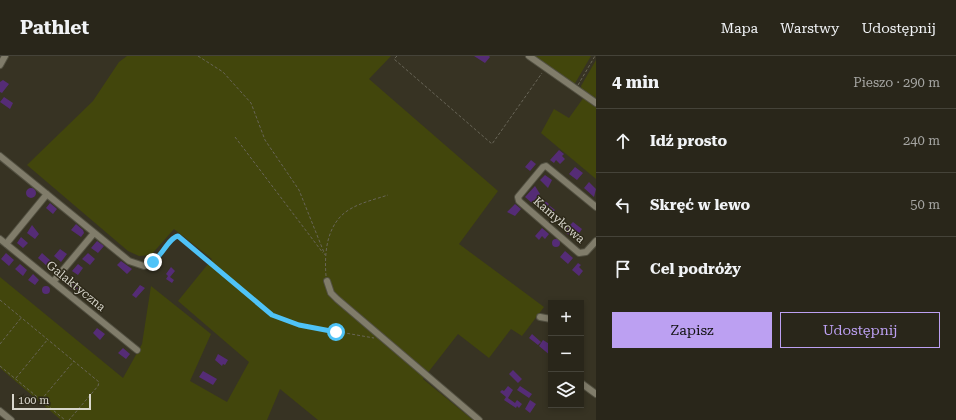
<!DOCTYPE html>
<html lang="pl">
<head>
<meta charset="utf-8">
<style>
	body { margin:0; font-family:"Roboto Serif",serif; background:#312e23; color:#f1f3f6 }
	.controls { position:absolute; right:12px; bottom:12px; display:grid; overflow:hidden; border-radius:0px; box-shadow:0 2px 6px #0003 }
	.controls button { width:36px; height:36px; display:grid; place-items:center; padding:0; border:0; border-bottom:1px solid #454339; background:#29261a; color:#f1f3f6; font:20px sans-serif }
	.scale { position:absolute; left:12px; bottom:10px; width:79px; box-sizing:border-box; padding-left:4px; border:2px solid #d9d7cd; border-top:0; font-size:11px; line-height:14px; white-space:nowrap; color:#d9d7cd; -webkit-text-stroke:3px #2d2919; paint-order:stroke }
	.stop { position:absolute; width:12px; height:12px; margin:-9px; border:3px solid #4fc3f7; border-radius:50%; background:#fff }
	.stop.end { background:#4fc3f7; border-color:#fff; box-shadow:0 1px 4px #0008 }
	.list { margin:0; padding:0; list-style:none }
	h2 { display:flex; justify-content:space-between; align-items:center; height:52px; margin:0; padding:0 16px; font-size:17px }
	h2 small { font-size:13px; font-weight:400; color:#a5a5a2 }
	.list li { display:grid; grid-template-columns:26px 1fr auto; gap:12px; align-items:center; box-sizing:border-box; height:64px; padding:0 16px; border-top:1px solid #454339 }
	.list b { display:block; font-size:15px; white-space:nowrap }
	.list em { font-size:13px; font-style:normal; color:#a5a5a2 }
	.actions { display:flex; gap:8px; padding:12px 16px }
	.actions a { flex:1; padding:9px 0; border:1px solid #bca0f2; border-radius:0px; text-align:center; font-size:14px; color:#bca0f2 }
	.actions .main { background:#bca0f2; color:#111 }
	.icon { flex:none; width:22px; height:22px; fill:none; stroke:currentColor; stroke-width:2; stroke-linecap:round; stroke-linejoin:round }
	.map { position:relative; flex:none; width:596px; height:364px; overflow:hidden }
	header { display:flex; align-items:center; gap:24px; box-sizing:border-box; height:56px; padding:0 20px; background:#29261a; border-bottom:1px solid #454339 }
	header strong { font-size:19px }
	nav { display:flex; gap:22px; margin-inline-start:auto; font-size:14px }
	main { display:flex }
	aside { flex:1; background:#29261a }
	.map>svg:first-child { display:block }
	.green { fill:#42460c }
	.building { fill:#552c76 }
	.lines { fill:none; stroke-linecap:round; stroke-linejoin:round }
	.minor-casing { stroke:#525041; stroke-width:8 }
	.path { stroke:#686557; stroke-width:1; stroke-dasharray:3 2; stroke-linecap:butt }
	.minor { stroke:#807c6a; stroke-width:6 }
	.route { stroke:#4fc3f7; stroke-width:5 }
	.labels { text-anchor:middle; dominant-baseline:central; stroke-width:3; stroke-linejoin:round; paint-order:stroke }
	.street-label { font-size:12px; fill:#d9d7cd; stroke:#2d2919 }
</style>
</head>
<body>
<header>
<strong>Pathlet</strong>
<nav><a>Mapa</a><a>Warstwy</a><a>Udostępnij</a></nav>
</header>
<main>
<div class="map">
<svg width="596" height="364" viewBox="0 0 596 364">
	<rect width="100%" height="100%" fill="#373323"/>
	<!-- green -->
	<path class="green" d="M 127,0 L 391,0 L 369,23 L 498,135 L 459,188 L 544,251 L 522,280 L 511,273 L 489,302 L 458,278 L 423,323 L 473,364 L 318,364 L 280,333 L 267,364 L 61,364 L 0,312 L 0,221 L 123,322 L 142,288 L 151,230 L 211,278 L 190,325 L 227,346 L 249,306 L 178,245 L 212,203 L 174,173 L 151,199 L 139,200 L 128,195 L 27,109 L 93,45 L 119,6 Z
		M 534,0 L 591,0 L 574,29 Z
		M 596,4 L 596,45 L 582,35 L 581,30 Z
		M 584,41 L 596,51 L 596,123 L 541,77 L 554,53 L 569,62 Z"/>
	<!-- building -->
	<path class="building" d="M 474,0 L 489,0 L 490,1 L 485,7 Z
		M 3,24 L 9,28 L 2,37 L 0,36 L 0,26 Z
		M 4,41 L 13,47 L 10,53 L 0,46 Z
		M 559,94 L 564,98 L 562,100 L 565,103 L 560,108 L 556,104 L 554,107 L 550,104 Z
		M 531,104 L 536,108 L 530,115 L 525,111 Z
		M 575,111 L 583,117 L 577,124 L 569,118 Z
		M 545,119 L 552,124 L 548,132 L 540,124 Z
		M 589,126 L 596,133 L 594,141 L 584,132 Z
		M 535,130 L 540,138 L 532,147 L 525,141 Z
		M26 137a5 5 0 1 1 10 0a5 5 0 1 1-10 0Z
		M 545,145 L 549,148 L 546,152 L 550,150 L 555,154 L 549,161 L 538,152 Z
		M 50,147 L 57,153 L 53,158 L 46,152 Z
		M 515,148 L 521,153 L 515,160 L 507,156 Z
		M 573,166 L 582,173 L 578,179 L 572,175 L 569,179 L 564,175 Z
		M 76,168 L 83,174 L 84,177 L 81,181 L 71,174 Z
		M 32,169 L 39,178 L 35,183 L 27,177 Z
		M 542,172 L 549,178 L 545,183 L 542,180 L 539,184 L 535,180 Z
		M 21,181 L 28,187 L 23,192 L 17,187 Z
		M552 187a4 4 0 1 1 8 0a4 4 0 1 1-8 0Z
		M 97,185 L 104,190 L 98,197 L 91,192 Z
		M 60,193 L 67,198 L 61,206 L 54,200 Z
		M 565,195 L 573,202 L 568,208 L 560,201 Z
		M 6,197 L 14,204 L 9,210 L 1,203 Z
		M 42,197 L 51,205 L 47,210 L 38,202 Z
		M 88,197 L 95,203 L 90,209 L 82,203 Z
		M 121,205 L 132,213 L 127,218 L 117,209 Z
		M 578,207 L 581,209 L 579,211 L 583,215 L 579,220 L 572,214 Z
		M 20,208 L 27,214 L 23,220 L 15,213 Z
		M 78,208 L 83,212 L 78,219 L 72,215 Z
		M 171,211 L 175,215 L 170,221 L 174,224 L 172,227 L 166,223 L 168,220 L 166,218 Z
		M 33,218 L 39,224 L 35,229 L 28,224 Z
		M 67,223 L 78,232 L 75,236 L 63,226 Z
		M 140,229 L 145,232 L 136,242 L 132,239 Z
		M42 234a4 4 0 1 1 8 0a4 4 0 1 1-8 0Z
		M 92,242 L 100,249 L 97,253 L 94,251 L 95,248 L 94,247 L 92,249 L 89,247 Z
		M 97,272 L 105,278 L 100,284 L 93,277 Z
		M 532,278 L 541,286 L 538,289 L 529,282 Z
		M 543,284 L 551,289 L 551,300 L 539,290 Z
		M 123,292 L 130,298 L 126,303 L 118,297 Z
		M 218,298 L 228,304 L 225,309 L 223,308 L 222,310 L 215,304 Z
		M 513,314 L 522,323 L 518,327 L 509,318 Z
		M 203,315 L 217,323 L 213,329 L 199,321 Z
		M 508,330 L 513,334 L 508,342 L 515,347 L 517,344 L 522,348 L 519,352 L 517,350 L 516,352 L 504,344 L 506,341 L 500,336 L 502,334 L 504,335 Z
		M 520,330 L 532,338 L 529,342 L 517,334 Z
		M 530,344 L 536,348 L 530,357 L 525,353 Z"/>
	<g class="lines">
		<defs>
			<path id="minor" d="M 529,0 L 596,47
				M 0,9 L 5,0
				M 0,100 L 129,205 L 144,210
				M 596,151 L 546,110 L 543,111 L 518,141 L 519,145 L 579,197 L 586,196 L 596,185
				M 0,183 L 137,294
				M 6,188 L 47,138
				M 327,225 L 331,237 L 337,243 L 479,364
				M 53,226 L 94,177
				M 540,261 L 551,263
				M 581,327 L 596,338
				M 0,355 L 11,364"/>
		</defs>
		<!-- minor casing -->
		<use href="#minor" class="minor-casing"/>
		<!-- path -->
		<path class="path" d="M 198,0 L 223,16 L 251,47 L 265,84 L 299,134 L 325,199
			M 397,0 L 394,3 L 492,88 L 542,17
			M 578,29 L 595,0
			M 235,81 L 323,197
			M 149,208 C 160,203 169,182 178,181 L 272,259 L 299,269 L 374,282
			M 326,220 C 324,195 327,165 352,152 C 363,146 376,143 388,139
			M 0,244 L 99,326 L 98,330 L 69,364
			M 0,288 L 21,262
			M 0,310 L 65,364
			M 16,322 L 48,283
			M 41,344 L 74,305"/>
		<!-- minor -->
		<use href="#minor" class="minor"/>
	</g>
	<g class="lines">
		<!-- route -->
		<path class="route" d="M 153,206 C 161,200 170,181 178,180 L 272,259 L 299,269 L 336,276"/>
	</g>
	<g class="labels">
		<!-- street labels -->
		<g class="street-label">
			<text transform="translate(559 164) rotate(41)">Kamykowa</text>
			<text transform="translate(76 230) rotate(39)">Galaktyczna</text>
		</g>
	</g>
</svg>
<div class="controls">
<button>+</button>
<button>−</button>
<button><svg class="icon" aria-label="layers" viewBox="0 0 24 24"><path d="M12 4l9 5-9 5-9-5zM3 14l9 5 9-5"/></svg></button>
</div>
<div class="scale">100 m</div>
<div class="stop" style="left:336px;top:276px"></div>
<div class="stop end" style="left:153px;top:206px"></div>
</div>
<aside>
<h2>4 min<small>Pieszo · 290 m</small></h2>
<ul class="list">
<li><svg class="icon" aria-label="ahead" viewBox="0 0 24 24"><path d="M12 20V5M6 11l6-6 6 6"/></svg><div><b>Idź prosto</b></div><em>240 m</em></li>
<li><svg class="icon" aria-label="left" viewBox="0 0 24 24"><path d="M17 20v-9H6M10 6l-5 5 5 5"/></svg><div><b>Skręć w lewo</b></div><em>50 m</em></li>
<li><svg class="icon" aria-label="arrive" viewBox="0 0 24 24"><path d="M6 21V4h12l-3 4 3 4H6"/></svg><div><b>Cel podróży</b></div></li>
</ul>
<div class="actions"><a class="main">Zapisz</a><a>Udostępnij</a></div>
</aside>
</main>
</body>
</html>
